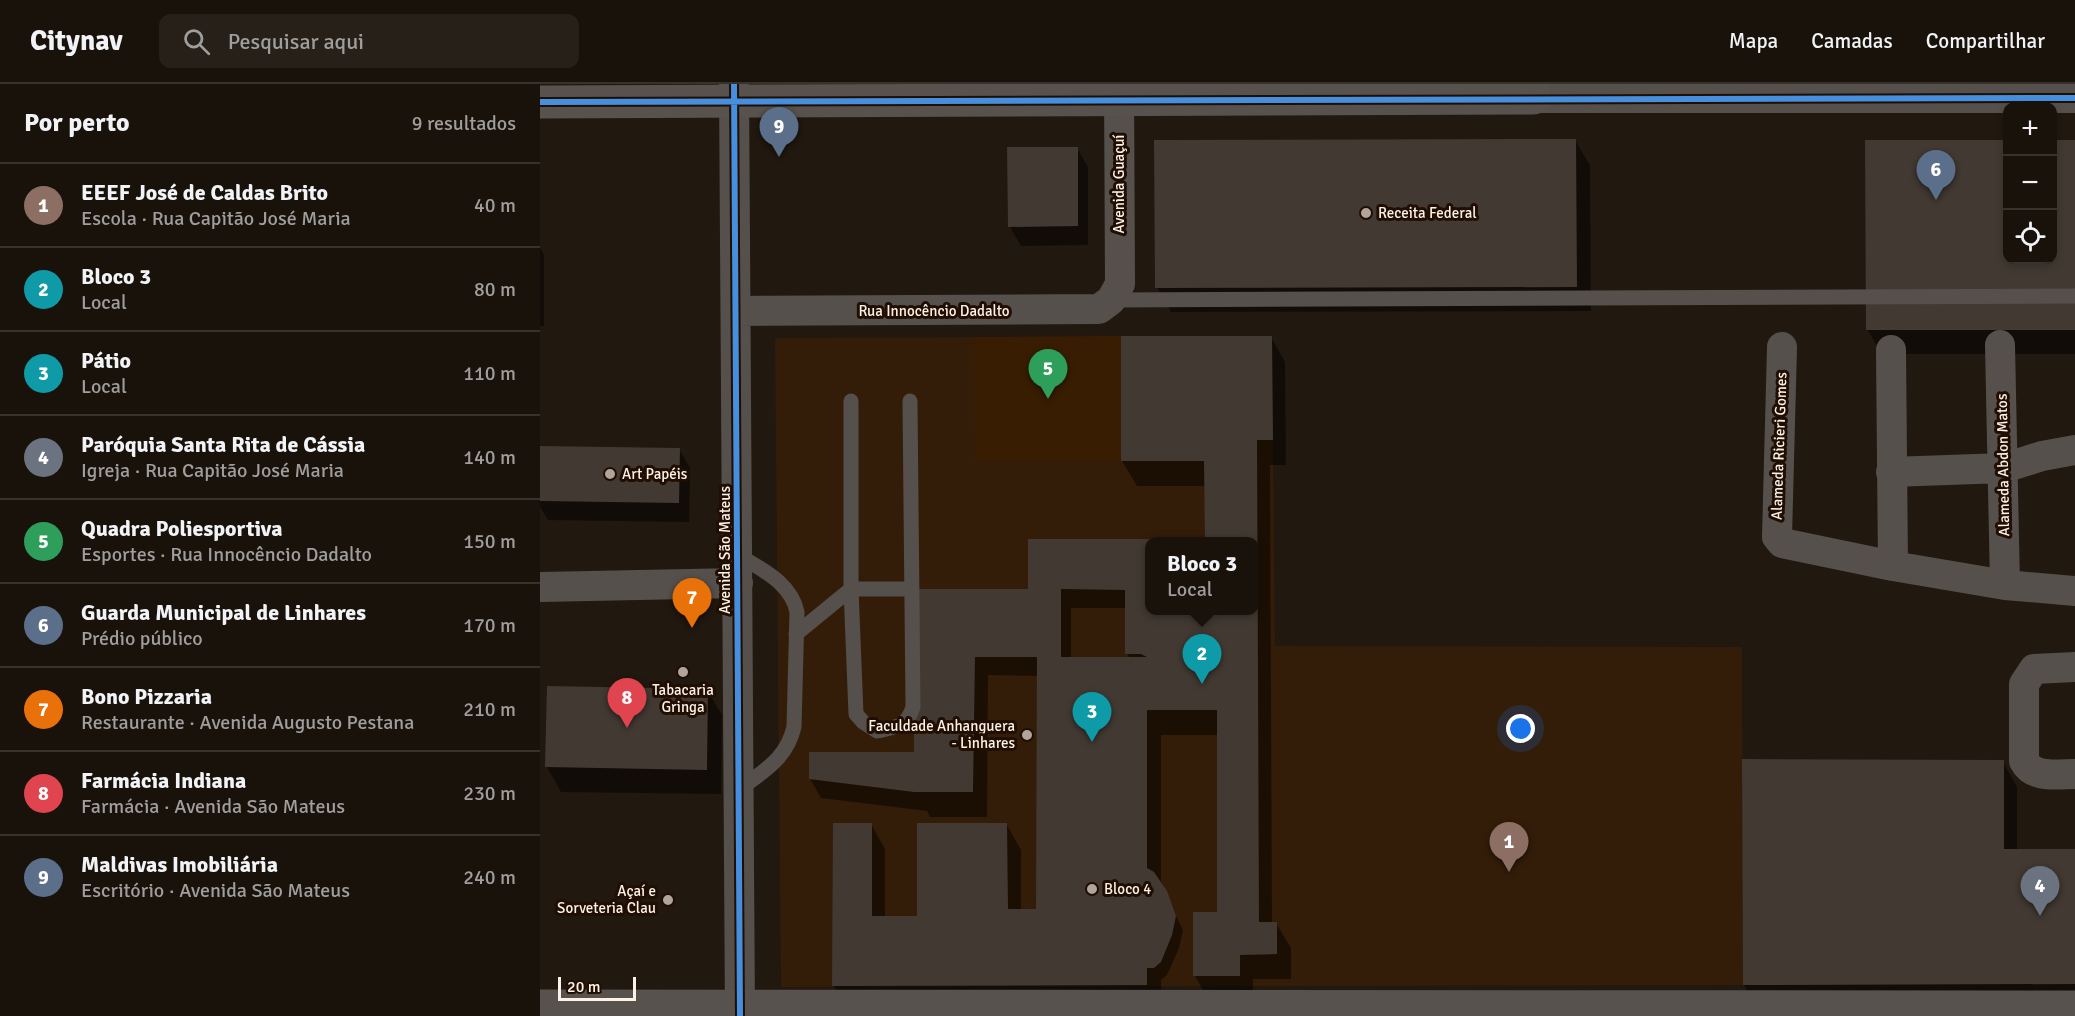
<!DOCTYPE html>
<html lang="pt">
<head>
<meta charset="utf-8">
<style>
	body { margin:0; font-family:Signika,sans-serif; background:#262019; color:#f1f3f6 }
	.controls { position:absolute; right:18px; top:18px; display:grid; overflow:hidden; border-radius:12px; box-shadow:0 3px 9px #0003 }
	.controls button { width:54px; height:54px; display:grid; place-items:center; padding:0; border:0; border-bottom:2px solid #37322c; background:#19120b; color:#f1f3f6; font:30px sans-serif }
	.scale { position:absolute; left:18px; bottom:15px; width:78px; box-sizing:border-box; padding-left:6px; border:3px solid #fef1e6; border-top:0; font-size:16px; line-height:21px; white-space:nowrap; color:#fef1e6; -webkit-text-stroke:4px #1f0e01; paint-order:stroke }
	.you { position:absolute; left:981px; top:645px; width:21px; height:21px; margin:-15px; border:4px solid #fff; border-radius:50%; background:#1a73e8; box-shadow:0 0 0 9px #1a73e833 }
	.badge { display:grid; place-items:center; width:39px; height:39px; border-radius:50%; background:#1a73e8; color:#fff; font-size:20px; font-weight:700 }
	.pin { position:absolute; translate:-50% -50px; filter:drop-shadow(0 2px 3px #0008) }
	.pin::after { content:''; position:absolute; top:32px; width:21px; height:18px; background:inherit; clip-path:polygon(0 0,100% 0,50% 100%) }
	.popup { position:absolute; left:605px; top:453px; width:114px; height:78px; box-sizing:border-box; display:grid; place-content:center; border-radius:12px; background:#19120b; filter:drop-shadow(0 2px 4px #0005); font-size:20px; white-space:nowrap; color:#9f9e9d }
	.popup b { font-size:22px; color:#f1f3f6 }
	.popup::after { content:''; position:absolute; left:50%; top:100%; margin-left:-12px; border:12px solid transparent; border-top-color:#19120b }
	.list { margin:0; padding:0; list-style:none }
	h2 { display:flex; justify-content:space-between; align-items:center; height:78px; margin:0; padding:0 24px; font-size:26px }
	h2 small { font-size:20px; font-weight:400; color:#9f9e9d }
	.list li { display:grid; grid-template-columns:39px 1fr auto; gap:18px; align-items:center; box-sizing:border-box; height:84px; padding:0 24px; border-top:2px solid #37322c }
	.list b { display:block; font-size:22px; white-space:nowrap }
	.list p { margin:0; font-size:20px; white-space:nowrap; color:#9f9e9d }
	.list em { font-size:20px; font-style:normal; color:#9f9e9d }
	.icon { flex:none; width:33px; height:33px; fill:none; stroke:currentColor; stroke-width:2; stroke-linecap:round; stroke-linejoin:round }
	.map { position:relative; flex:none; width:1535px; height:932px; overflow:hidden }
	header { display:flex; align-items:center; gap:36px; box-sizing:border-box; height:84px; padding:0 30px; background:#19120b; border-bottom:2px solid #37322c }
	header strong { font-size:28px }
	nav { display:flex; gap:33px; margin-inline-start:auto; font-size:21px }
	.search { width:420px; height:54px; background:#262019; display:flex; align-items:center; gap:15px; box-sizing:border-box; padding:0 21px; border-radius:12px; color:#9f9e9d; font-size:22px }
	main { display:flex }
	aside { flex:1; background:#19120b }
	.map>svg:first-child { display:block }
	.built { fill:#331d09; fill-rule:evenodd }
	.green { fill:#391d02 }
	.shadow { fill:#0007; fill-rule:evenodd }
	.building { fill:#423932; fill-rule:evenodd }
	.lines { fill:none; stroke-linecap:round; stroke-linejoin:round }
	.lane { stroke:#55504c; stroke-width:15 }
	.street { stroke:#55504c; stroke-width:30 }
	.secondary { stroke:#57524d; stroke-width:33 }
	.cycleway-casing { stroke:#1f0e01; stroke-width:10 }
	.cycleway { stroke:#468fdf; stroke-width:6 }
	.poi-dot { fill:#b1a59b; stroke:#1f0e01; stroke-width:2 }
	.labels { text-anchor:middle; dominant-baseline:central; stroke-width:6; stroke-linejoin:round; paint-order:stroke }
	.street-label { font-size:15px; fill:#fef1e6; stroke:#1f0e01 }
	.poi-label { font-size:15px; fill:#fef1e6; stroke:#1f0e01; text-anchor:start }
</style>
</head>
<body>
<header>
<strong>Citynav</strong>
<div class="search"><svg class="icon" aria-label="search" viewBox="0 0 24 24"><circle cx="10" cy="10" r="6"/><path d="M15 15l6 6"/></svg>Pesquisar aqui</div>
<nav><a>Mapa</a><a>Camadas</a><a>Compartilhar</a></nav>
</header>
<main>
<aside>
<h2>Por perto<small>9 resultados</small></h2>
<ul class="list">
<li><span class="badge" style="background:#8d6e63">1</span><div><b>EEEF José de Caldas Brito</b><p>Escola · Rua Capitão José Maria</p></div><em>40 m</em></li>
<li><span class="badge" style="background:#0f9aa8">2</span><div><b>Bloco 3</b><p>Local</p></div><em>80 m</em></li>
<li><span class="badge" style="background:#0f9aa8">3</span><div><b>Pátio</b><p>Local</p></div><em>110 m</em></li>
<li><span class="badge" style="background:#6b7280">4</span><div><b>Paróquia Santa Rita de Cássia</b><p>Igreja · Rua Capitão José Maria</p></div><em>140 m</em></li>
<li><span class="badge" style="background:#2e9e5b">5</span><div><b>Quadra Poliesportiva</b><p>Esportes · Rua Innocêncio Dadalto</p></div><em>150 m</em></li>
<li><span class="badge" style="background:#5c6f8a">6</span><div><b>Guarda Municipal de Linhares</b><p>Prédio público</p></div><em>170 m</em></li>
<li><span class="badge" style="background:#e8710a">7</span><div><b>Bono Pizzaria</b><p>Restaurante · Avenida Augusto Pestana</p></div><em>210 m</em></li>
<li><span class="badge" style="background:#e0444e">8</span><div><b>Farmácia Indiana</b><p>Farmácia · Avenida São Mateus</p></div><em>230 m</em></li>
<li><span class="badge" style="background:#5c6f8a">9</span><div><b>Maldivas Imobiliária</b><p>Escritório · Avenida São Mateus</p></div><em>240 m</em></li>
</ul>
</aside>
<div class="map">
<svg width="1535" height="932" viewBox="0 0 1535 932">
	<rect width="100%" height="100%" fill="#21180f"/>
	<!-- built -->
	<path class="built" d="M 732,252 L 735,562 L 1202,563 L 1203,901 L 241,903 L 235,254 ZM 610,458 L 714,458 L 714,526 L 610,526 Z"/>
	<!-- green -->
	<path class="green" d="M 581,252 L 581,377 L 435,377 L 434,253 Z"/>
	<!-- shadow -->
	<path class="shadow" d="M 1035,56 L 1050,81 L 1051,227 L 631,228 L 617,203 Z
		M 1327,57 L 1468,57 L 1468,176 L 1512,176 L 1535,57 L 1535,270 L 1342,270 L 1327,245 Z
		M 537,64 L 548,83 L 548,161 L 481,162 L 470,143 Z
		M 0,164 L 4,171 L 4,242 L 0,242 Z
		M 731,253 L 745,278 L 746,381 L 730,381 L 732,839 L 736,839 L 751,864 L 751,895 L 713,895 L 713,917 L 669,917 L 655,892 L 679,830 L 678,651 L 621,651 L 621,801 L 643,846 L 639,864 L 627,891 L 621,896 L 621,925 L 308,927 L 294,902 L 331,740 L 345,765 L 345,834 L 378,834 L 467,741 L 481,766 L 481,827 L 498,827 L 499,592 L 448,591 L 447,733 L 390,733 L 387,727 L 281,714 L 270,695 L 376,670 L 375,506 L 490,507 L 490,456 L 666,457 L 666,402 L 597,402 L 582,377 ZM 610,458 L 714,458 L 714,526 L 610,526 ZM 531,524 L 586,524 L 587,569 L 590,575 L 531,574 Z
		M 0,363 L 139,365 L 150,384 L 149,438 L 8,436 L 0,423 Z
		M 167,606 L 182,631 L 181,710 L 21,708 L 7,683 Z
		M 1463,678 L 1477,703 L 1477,766 L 1535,766 L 1535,925 L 1219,926 L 1204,901 Z"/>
	<!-- building -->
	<path class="building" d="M 1036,55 L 1037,203 L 615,204 L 614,56 Z
		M 1325,56 L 1467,56 L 1467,176 L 1512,176 L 1512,56 L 1535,56 L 1535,246 L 1326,246 Z
		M 467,63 L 538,63 L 538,142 L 468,143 Z
		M 581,252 L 732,252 L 733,356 L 717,356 L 719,838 L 737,838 L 737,870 L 700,871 L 700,892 L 653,892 L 653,828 L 677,828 L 677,626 L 607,626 L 607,784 L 614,788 L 627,807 L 636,832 L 632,851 L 621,878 L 614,884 L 607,884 L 607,901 L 292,902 L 293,739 L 332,739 L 332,832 L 377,832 L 377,739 L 467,739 L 468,825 L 496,825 L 497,573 L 435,573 L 433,708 L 374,708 L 269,695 L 269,668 L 374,668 L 374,505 L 488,505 L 488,455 L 665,455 L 664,377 L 581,377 ZM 609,458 L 714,458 L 714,526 L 609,526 ZM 521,505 L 585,506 L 585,570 L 601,570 L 607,573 L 521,573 Z
		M 0,362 L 140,364 L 139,419 L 0,417 Z
		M 7,602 L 168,605 L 167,686 L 5,683 Z
		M 1202,675 L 1464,676 L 1464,765 L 1535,765 L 1535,900 L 1203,901 Z"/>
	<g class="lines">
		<!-- lane -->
		<path class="lane" d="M 571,216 L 1535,212
			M 311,317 L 311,505 L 316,630 L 323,638 L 337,647 C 356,643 367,643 373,623 L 370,317
			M 197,470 C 220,485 251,498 257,528 L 254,643 C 246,676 224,686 199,706
			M 256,550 L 311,505 L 372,505"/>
		<!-- street -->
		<path class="street" d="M 194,0 L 200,932
			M 993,14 L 1535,14
			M 196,227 L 559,225 L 571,216 L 580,200 L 579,0
			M 1460,261 L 1465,501
			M 1242,263 L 1237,453 L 1242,459 L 1353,482 L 1465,501 L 1535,507
			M 1351,266 L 1353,482
			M 1351,388 L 1464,384 L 1502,372 L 1535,366
			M 0,503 L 198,499
			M 1535,583 L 1494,585 L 1484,600 L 1484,677 C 1493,695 1518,690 1535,690"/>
		<!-- secondary -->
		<path class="secondary" d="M 0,18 L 993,14 L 993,0
			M 0,922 L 1535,923"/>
		<defs>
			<path id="cycleway" d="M 194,0 L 200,932
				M 0,18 L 1535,14"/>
		</defs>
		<!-- cycleway casing -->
		<use href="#cycleway" class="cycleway-casing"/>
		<!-- cycleway -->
		<use href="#cycleway" class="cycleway"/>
	</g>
	<!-- markers -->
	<g class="poi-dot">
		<circle cx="826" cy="129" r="6"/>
		<circle cx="70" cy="390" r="6"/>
		<circle cx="143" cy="588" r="6"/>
		<circle cx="487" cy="651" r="6"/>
		<circle cx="552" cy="805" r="6"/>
		<circle cx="128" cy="816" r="6"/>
	</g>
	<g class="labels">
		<!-- street labels -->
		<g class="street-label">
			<text transform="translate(579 100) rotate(-90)">Avenida Guaçuí</text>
			<text x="394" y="227">Rua Innocêncio Dadalto</text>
			<text transform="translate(1239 362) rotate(-88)">Alameda Ricieri Gomes</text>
			<text transform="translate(1463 381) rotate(-91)">Alameda Abdon Matos</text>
			<text transform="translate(185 466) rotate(-90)">Avenida São Mateus</text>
		</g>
		<!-- poi labels -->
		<g class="poi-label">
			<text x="838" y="129">Receita Federal</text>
			<text x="82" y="390">Art Papéis</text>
			<text x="143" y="606" text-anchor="middle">Tabacaria<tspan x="143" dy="17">Gringa</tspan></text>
			<text x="475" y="642" text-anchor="end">Faculdade Anhanguera<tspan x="475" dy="17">- Linhares</tspan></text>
			<text x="564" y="805">Bloco 4</text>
			<text x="116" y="807" text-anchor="end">Açaí e<tspan x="116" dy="17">Sorveteria Clau</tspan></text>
		</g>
	</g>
</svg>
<div class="controls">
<button>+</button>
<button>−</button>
<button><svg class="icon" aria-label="locate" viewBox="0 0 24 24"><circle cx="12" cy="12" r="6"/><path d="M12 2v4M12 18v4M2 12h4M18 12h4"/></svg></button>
</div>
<div class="scale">20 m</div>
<div class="you"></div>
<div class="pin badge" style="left:969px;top:788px;background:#8d6e63">1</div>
<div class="pin badge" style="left:662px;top:600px;background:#0f9aa8">2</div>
<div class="popup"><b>Bloco 3</b>Local</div>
<div class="pin badge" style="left:552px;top:658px;background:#0f9aa8">3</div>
<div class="pin badge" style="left:1500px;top:832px;background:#6b7280">4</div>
<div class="pin badge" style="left:508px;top:315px;background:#2e9e5b">5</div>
<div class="pin badge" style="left:1396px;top:116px;background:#5c6f8a">6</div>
<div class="pin badge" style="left:152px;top:544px;background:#e8710a">7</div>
<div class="pin badge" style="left:87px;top:644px;background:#e0444e">8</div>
<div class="pin badge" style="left:239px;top:73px;background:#5c6f8a">9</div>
</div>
</main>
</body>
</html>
